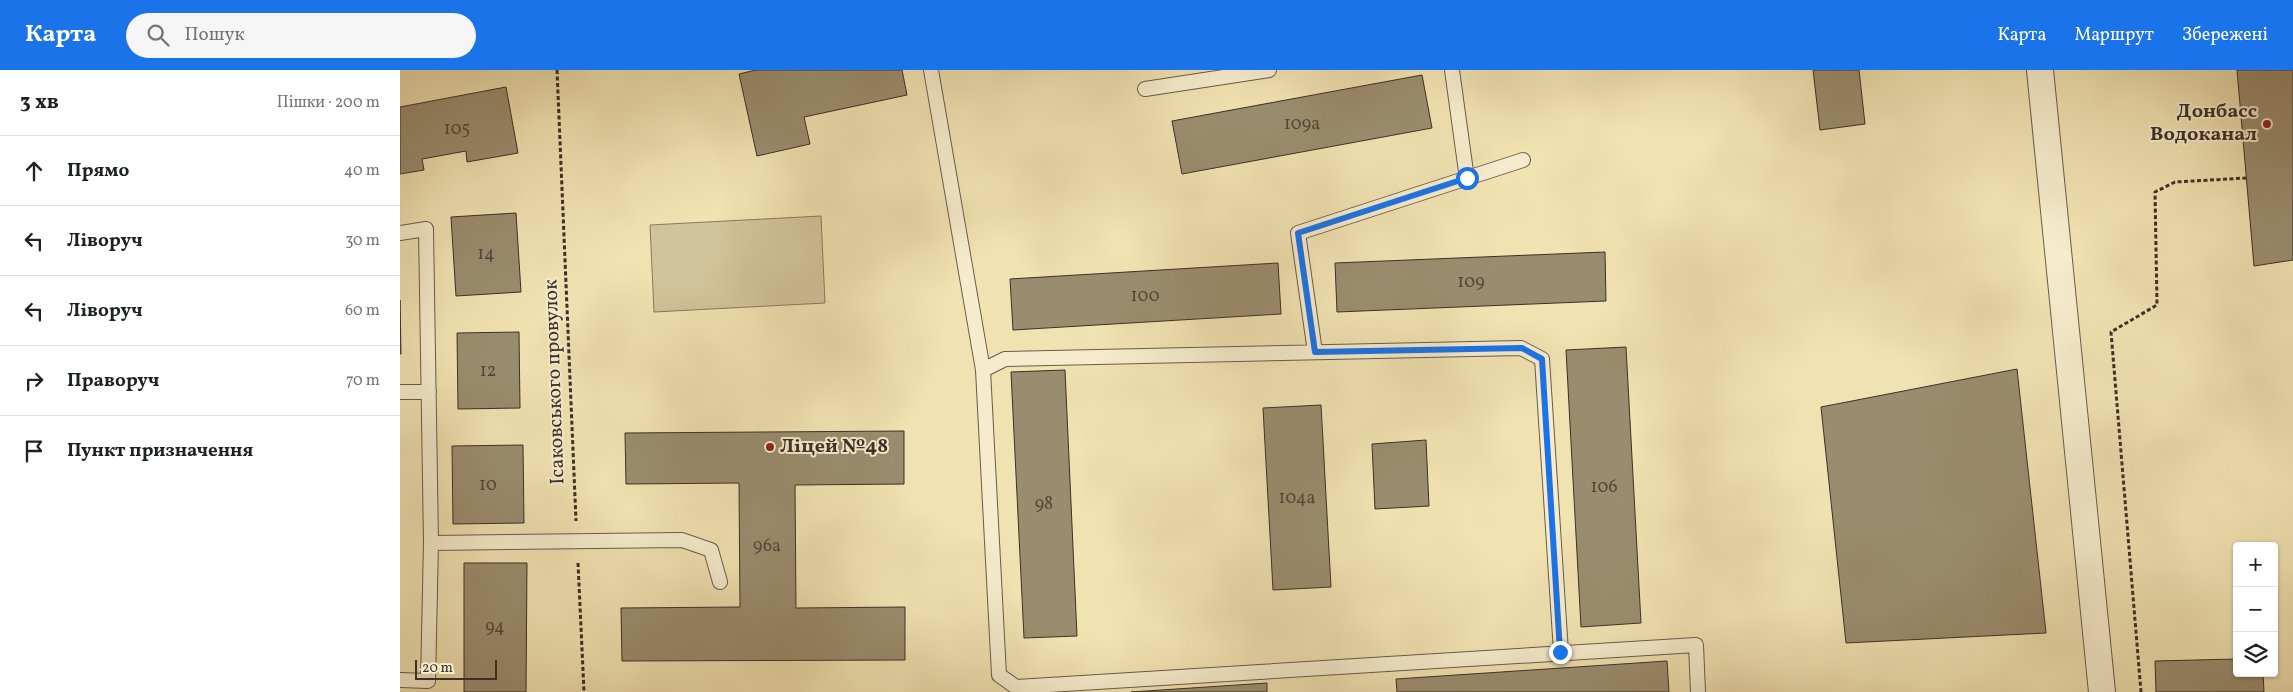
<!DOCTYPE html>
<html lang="uk">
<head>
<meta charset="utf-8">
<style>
	body { margin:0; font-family:Vollkorn,serif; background:#f6f6f6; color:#202124 }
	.controls { position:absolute; right:15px; bottom:15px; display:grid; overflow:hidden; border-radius:5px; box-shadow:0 1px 4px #0004 }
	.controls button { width:45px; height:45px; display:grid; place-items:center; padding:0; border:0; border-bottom:1px solid #e0e0e0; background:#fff; color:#202124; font:25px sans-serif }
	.scale { position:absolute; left:15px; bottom:12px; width:82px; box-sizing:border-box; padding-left:5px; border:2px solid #3c3027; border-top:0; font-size:14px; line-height:18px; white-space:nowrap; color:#3c3027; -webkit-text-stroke:4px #f6eccd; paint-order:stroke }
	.stop { position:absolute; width:15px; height:15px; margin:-11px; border:4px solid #1a73e8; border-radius:50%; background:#fff }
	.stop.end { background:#1a73e8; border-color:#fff; box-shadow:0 1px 5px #0008 }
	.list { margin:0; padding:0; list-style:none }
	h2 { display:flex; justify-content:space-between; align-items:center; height:65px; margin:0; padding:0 20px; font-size:21px }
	h2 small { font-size:16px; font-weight:400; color:#757577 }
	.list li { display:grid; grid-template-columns:32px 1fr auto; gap:15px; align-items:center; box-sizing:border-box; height:70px; padding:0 20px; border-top:1px solid #e0e0e0 }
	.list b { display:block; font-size:19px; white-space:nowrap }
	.list em { font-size:16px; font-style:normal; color:#757577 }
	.icon { flex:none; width:28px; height:28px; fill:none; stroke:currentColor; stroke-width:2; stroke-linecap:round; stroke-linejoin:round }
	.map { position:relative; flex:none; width:1893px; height:622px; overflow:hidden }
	header { display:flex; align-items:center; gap:30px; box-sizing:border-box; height:70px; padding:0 25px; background:#1a73e8; color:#fff }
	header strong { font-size:24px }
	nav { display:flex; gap:28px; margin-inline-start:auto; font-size:18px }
	.search { width:350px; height:45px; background:#f6f6f6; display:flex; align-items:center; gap:12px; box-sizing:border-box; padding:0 18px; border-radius:28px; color:#757577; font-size:19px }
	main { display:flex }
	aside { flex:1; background:#fff }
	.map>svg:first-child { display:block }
	.green { fill:#d2c49a; stroke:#877a60 }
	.building { fill:#9a8d6f; stroke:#3c3027 }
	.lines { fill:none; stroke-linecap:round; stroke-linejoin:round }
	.lane-casing { stroke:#695c4a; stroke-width:16 }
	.street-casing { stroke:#695c4a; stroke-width:28 }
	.path { stroke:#3c3027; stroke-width:3; stroke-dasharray:4 2.5; stroke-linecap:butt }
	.lane { stroke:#f6eccd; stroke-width:14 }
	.street { stroke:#f6eccd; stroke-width:26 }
	.route { stroke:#1a73e8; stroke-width:6 }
	.poi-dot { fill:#8f2418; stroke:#f6eccd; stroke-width:2 }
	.labels { text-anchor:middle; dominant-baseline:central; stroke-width:4; stroke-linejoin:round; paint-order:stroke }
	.number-label { font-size:18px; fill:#544739 }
	.poi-label { font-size:20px; font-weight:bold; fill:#3c3027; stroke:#f6eccd; text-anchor:end }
	.street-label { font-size:20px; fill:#3c3027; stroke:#f6eccd }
</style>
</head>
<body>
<header>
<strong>Карта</strong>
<div class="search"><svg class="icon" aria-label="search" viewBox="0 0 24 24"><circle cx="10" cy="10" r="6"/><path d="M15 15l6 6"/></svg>Пошук</div>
<nav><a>Карта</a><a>Маршрут</a><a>Збережені</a></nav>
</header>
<main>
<aside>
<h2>3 хв<small>Пішки · 200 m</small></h2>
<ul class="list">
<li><svg class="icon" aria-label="ahead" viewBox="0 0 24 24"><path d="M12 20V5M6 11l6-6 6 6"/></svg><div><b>Прямо</b></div><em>40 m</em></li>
<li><svg class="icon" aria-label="left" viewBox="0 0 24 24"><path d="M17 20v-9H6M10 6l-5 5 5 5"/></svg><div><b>Ліворуч</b></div><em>30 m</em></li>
<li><svg class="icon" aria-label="left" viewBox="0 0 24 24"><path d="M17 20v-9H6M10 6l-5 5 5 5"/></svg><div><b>Ліворуч</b></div><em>60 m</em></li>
<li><svg class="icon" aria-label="right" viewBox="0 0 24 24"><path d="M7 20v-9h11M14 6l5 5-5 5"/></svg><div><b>Праворуч</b></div><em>70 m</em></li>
<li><svg class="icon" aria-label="arrive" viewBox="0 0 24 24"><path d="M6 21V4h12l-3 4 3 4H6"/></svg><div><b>Пункт призначення</b></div></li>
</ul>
</aside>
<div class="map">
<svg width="1893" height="622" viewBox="0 0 1893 622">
	<rect width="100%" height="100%" fill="#f1e2b2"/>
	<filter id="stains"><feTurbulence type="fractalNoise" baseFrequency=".004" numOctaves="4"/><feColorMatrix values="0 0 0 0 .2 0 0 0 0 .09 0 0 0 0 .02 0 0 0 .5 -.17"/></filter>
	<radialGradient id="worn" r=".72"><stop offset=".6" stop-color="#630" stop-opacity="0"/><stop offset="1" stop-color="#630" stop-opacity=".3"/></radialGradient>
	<!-- green -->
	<path class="green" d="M 421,146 L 425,233 L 254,242 L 250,155 Z"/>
	<!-- building -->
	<path class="building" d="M 356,0 L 502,0 L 507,25 L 404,47 L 410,74 L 357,86 L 339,4 Z
		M 1413,0 L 1459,0 L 1465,54 L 1420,60 Z
		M 1837,0 L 1893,0 L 1893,190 L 1854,196 Z
		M 1022,5 L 1032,58 L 782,104 L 772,51 Z
		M 106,17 L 118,83 L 67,92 L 66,81 L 22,89 L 24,100 L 0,104 L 0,37 Z
		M 116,143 L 121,222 L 56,226 L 51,147 Z
		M 1205,182 L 1206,231 L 937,242 L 935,193 Z
		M 878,193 L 881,244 L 613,260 L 610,209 Z
		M 0,230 L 1,284 L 0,284 Z
		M 119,262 L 120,338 L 58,339 L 57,263 Z
		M 1226,277 L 1241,553 L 1181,557 L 1166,280 Z
		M 1617,299 L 1646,563 L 1446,573 L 1421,337 Z
		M 665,300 L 677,566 L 624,568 L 611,302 Z
		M 921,335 L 931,517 L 873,520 L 863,338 Z
		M 504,361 L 504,414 L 395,415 L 396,538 L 505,537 L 505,590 L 222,591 L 221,538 L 340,537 L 339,413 L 226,414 L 225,363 Z
		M 1026,370 L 1029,436 L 975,439 L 972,374 Z
		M 123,375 L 124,453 L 53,454 L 52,376 Z
		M 64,493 L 127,493 L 126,622 L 64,622 Z
		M 1837,589 L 1837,603 L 1863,603 L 1864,622 L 1756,622 L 1755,591 Z
		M 1267,591 L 1269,622 L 997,622 L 996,609 Z
		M 867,613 L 867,622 L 731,622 Z"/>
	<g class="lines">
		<defs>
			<path id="lane" d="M 531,0 L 583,300
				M 1052,0 L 1067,109
				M 745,19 L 869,0
				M 0,163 L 26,159 L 31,473
				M 915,282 L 898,163 L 1123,90
				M 0,322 L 29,322
				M 1161,582 L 1142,289 L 1121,278 L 605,289 L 583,300 L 599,605 L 616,617 L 1296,575 L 1298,622
				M 0,610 L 28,611 L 31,473 L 282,470 L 311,480 L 320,512"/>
			<path id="street" d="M 1640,0 L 1702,622"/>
		</defs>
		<!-- lane casing -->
		<use href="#lane" class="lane-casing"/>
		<!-- street casing -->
		<use href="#street" class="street-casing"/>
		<!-- path -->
		<path class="path" d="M 157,0 L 176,451
			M 178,493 L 184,622
			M 1741,622 L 1711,262 L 1757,235 L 1755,122 L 1775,112 L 1846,108"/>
		<!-- lane -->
		<use href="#lane" class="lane"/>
		<!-- street -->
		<use href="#street" class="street"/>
	</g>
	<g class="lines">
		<!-- route -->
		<path class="route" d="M 1067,108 L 898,163 L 915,282 L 1122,278 L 1142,289 L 1160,582"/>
	</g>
	<!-- markers -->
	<g class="poi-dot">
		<circle cx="1867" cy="54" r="5"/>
		<circle cx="370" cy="377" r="5"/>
	</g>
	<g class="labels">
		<!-- number labels -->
		<g class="number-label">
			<text x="902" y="54">109а</text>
			<text x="57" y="59">105</text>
			<text x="86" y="184">14</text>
			<text x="1071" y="212">109</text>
			<text x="745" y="226">100</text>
			<text x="88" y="301">12</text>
			<text x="88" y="415">10</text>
			<text x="1204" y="417">106</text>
			<text x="897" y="428">104а</text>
			<text x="644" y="434">98</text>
			<text x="367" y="476">96а</text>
			<text x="95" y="557">94</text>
		</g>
		<!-- poi labels -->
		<g class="poi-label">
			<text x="1857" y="42">Донбасс<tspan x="1857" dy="23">Водоканал</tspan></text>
			<text x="380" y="377" text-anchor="start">Ліцей №48</text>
		</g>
		<!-- street labels -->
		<g class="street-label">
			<text transform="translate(155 312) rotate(-92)">Ісаковського провулок</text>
		</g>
	</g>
	<rect width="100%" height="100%" filter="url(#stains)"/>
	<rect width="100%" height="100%" fill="url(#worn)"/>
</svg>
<div class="controls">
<button>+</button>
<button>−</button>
<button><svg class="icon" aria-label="layers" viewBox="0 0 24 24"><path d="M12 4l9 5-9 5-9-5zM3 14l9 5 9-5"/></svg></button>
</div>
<div class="scale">20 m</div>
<div class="stop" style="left:1067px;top:108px"></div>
<div class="stop end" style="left:1160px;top:582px"></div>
</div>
</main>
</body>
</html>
